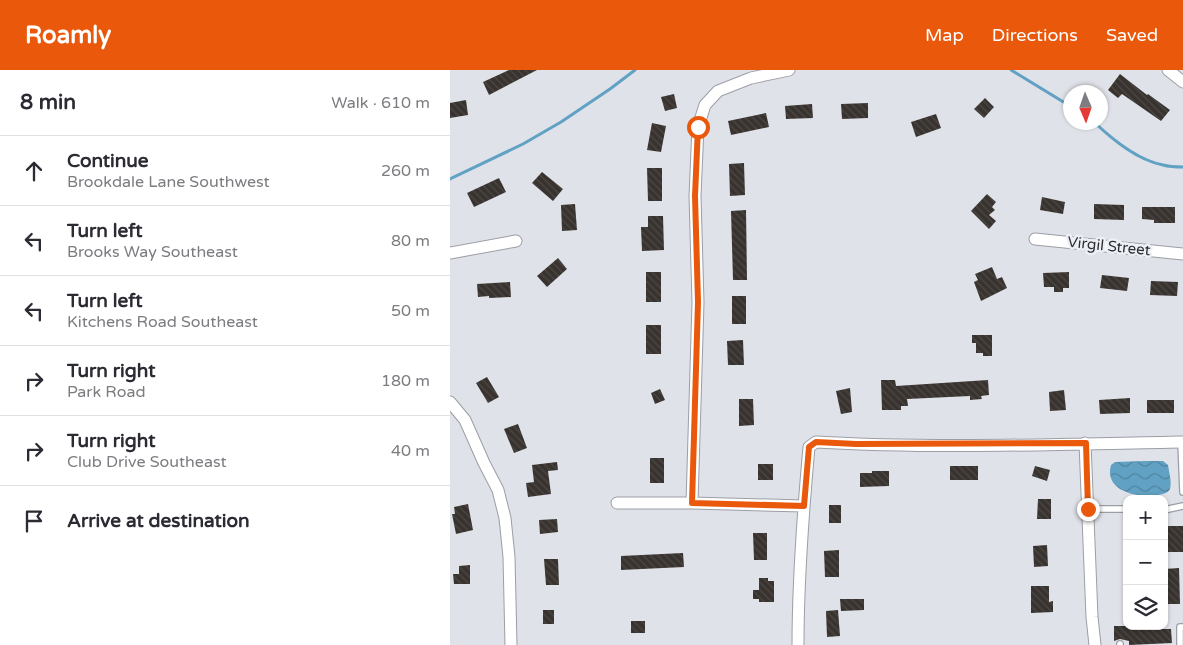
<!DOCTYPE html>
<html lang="en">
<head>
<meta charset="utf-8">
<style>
	body { margin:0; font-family:"Varela Round",sans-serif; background:#f2f2f3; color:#2b2b33 }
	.controls { position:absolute; right:15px; bottom:15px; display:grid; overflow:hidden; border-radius:10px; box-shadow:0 1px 4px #0004 }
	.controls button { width:45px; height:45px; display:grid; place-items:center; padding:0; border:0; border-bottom:1px solid #e1e1e2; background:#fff; color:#2b2b33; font:25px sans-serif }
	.compass { position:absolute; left:613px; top:15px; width:45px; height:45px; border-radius:50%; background:#fff; box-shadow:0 1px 4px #0004; rotate:178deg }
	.stop { position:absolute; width:15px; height:15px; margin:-11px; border:4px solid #ea580c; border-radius:50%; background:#fff }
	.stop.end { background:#ea580c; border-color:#fff; box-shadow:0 1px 5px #0008 }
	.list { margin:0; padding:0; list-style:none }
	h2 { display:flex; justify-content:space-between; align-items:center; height:65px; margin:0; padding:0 20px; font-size:21px }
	h2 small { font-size:16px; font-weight:400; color:#7c7c81 }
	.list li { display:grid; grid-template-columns:32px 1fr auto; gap:15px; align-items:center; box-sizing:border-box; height:70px; padding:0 20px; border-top:1px solid #e1e1e2 }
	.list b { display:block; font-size:19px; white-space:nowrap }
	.list p { margin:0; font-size:16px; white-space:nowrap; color:#7c7c81 }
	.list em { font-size:16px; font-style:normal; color:#7c7c81 }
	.icon { flex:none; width:28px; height:28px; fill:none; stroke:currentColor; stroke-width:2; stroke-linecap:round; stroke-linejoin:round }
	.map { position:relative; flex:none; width:733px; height:575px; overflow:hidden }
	header { display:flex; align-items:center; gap:30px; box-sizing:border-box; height:70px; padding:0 25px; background:#ea580c; color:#fff }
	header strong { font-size:24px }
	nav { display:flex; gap:28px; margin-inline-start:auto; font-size:18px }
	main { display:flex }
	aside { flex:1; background:#fff }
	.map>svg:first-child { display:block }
	.water { fill:url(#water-waves) }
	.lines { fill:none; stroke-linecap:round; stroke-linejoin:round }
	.stream { stroke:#61a1c3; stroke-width:3 }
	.building { fill:url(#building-back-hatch) }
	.service-casing { stroke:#9c9ea5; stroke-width:8 }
	.minor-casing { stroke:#9c9ea5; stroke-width:13 }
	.service { stroke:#fff; stroke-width:5.5 }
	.minor { stroke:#fff; stroke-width:11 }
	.route { stroke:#ea580c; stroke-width:6 }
	.labels { text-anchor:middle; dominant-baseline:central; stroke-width:5; stroke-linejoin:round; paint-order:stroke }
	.street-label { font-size:15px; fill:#2c2d30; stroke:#edeff6 }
</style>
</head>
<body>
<header>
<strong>Roamly</strong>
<nav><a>Map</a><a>Directions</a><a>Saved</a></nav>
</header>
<main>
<aside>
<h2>8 min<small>Walk · 610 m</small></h2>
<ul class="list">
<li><svg class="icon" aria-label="ahead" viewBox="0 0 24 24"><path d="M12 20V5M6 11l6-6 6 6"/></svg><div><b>Continue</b><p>Brookdale Lane Southwest</p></div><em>260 m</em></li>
<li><svg class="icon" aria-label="left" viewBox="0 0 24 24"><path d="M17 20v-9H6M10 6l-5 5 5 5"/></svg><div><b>Turn left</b><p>Brooks Way Southeast</p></div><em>80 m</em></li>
<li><svg class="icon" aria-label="left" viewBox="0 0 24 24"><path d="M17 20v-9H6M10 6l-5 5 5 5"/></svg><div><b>Turn left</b><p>Kitchens Road Southeast</p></div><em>50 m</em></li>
<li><svg class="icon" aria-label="right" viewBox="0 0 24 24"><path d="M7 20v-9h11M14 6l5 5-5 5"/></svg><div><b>Turn right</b><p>Park Road</p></div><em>180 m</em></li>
<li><svg class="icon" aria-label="right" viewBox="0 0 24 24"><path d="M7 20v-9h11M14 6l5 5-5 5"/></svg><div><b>Turn right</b><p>Club Drive Southeast</p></div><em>40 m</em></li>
<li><svg class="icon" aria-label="arrive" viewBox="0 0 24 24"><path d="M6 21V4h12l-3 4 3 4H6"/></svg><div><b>Arrive at destination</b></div></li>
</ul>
</aside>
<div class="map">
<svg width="733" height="575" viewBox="0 0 733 575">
	<defs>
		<pattern id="water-waves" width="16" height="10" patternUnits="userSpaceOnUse" patternTransform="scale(1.25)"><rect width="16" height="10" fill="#61a1c3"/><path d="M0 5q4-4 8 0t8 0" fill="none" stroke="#50849f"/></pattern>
		<pattern id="building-back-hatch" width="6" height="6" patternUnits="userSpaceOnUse" patternTransform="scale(1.25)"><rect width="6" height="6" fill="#38332f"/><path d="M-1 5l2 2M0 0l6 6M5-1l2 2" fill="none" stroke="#4c4845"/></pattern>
	</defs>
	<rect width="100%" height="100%" fill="#e0e2e9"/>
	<!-- water -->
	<path class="water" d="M 695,391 L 713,391 L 718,395 C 719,402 722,412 720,419 C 716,431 651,430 661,395 L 665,392 Z"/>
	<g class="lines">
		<!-- stream -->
		<path class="stream" d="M 561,0 L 620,36
			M 644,52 C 663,70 687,90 713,95 C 720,97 727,97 733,97
			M 0,109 L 73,74 L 111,52 L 160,19 L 185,0"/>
	</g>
	<!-- building -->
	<path class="building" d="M 59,0 L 87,0 L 39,25 L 33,12 Z
		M 670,4 L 697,25 L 698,24 L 720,40 L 711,51 L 672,24 L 668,28 L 658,20 Z
		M 224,24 L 227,38 L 215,41 L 211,27 Z
		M 535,28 L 544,37 L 534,48 L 524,39 Z
		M 16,30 L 18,45 L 0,48 L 0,33 Z
		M 418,33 L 418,48 L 392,49 L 391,34 Z
		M 362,34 L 363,48 L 336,49 L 335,36 Z
		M 316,43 L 319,57 L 281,65 L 278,51 Z
		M 486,44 L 491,58 L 466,67 L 461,52 Z
		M 202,53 L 216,56 L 211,82 L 197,80 Z
		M 294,93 L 295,125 L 280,126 L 279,94 Z
		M 197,98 L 212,98 L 212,131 L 198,131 Z
		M 92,102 L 113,119 L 103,131 L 82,113 Z
		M 49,108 L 56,122 L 24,137 L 17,123 Z
		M 537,124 L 546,132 L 542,137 L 545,140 L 539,145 L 546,151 L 539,159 L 521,141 Z
		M 592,127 L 615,132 L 613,144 L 590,140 Z
		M 125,134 L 127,160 L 112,161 L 111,135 Z
		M 644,134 L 674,135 L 674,150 L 644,149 Z
		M 692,137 L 725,137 L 725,153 L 704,153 L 704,150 L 692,149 Z
		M 296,140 L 297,210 L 283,210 L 281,141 Z
		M 198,146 L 213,146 L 214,180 L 192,181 L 191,157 L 198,157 Z
		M 108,188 L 117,199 L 97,217 L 87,206 Z
		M 542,197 L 547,209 L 552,207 L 557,218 L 531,231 L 524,212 L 528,210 L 525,204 Z
		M 196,202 L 211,202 L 211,232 L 196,232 Z
		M 619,202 L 619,218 L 613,218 L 613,222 L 604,222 L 604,217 L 594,217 L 593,203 Z
		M 652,205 L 679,208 L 677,221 L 650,218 Z
		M 701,211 L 728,212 L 727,226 L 700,225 Z
		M 60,212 L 61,227 L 39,228 L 39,226 L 28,227 L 27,214 Z
		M 282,226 L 296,226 L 296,254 L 282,254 Z
		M 196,255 L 211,255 L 211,284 L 196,284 Z
		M 522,265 L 542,265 L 542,286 L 533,286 L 533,283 L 526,283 L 526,273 L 522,273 Z
		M 293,270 L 294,295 L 278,295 L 277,271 Z
		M 37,307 L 49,327 L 38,333 L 26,313 Z
		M 431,310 L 445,310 L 446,316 L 538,310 L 539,325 L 531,326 L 532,329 L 520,330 L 520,326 L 457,329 L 458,336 L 451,336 L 451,340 L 432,340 Z
		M 400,318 L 402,342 L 391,344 L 386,321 Z
		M 210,319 L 215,330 L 205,334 L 201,323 Z
		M 614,320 L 616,340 L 600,341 L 599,322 Z
		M 680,328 L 680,343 L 650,344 L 649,330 Z
		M 289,329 L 303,329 L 304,355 L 289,356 Z
		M 697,330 L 724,330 L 724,343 L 697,343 Z
		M 68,354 L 77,378 L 64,383 L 54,359 Z
		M 200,388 L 214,388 L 214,413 L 200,413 Z
		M 107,392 L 108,400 L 98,401 L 101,424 L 78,427 L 76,413 L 84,412 L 82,395 Z
		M 308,394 L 323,394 L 323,410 L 308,410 Z
		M 500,396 L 528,396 L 528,410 L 500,410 Z
		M 585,396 L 600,400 L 597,411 L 582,406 Z
		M 422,401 L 439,401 L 439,416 L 410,417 L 410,403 L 422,403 Z
		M 588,429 L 601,429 L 601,449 L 587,449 Z
		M 18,434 L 23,460 L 6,464 L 2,444 L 5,444 L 4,437 Z
		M 379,435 L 391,435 L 391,453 L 379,453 Z
		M 107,449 L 108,462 L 90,464 L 89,450 Z
		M 714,456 L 733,456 L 733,482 L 714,482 Z
		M 303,463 L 317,463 L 317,490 L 304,490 Z
		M 597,475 L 598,496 L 584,497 L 583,476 Z
		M 389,480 L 389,507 L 375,507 L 374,481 Z
		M 233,483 L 234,497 L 171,500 L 171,486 Z
		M 94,489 L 108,489 L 109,515 L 96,515 Z
		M 20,495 L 20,514 L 4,514 L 3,504 L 9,504 L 9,496 Z
		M 729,498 L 730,534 L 714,534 L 714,499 Z
		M 309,508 L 318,508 L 318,511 L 324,511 L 324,532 L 309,532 L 309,529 L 303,529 L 303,520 L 309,520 Z
		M 581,516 L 599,516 L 599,532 L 603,531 L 603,542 L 581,543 Z
		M 390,529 L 414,529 L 414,540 L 391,541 Z
		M 93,540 L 104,540 L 104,554 L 93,554 Z
		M 388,540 L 390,566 L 377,567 L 376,541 Z
		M 181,551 L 195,551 L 195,563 L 181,563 Z
		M 664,556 L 701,556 L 701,559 L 721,559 L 722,573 L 679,575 L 679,571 L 670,569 L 664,571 Z"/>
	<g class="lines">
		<defs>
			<path id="service" d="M 731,372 L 733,422
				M 638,439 L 677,439
				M 714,440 L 733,436
				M 670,574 L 670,575
				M 730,575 L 730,557 L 733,557"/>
			<path id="minor" d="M 718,0 L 733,12
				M 585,169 L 733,184
				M 0,183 L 66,171
				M 0,332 L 15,350 L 34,393 L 48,420 L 55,448 L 59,487 L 61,575
				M 635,373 L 642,547 L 645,575
				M 167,433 L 242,433 L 354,436
				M 242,433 L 248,232 L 245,126 L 248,57 L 255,35 L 268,21 L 301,8 L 339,0
				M 348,575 C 348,509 353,443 359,377 L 366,372 C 487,379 612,374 733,372"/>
		</defs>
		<!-- service casing -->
		<use href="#service" class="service-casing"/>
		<!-- minor casing -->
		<use href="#minor" class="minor-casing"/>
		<!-- service -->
		<use href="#service" class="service"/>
		<!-- minor -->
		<use href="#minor" class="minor"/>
	</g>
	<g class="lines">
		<!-- route -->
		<path class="route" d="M 248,57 L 245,126 L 248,232 L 242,433 L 354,436 L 359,377 L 366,372 L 406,374 L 636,373 L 638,439"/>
	</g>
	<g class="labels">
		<!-- street labels -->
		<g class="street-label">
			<text transform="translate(659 176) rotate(6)">Virgil Street</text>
		</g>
	</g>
</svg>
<div class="controls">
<button>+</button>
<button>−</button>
<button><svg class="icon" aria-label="layers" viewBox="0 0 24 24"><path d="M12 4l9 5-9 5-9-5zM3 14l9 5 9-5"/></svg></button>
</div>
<svg class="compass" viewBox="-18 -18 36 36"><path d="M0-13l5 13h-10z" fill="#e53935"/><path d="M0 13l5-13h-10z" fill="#7c7c81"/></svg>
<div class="stop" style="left:248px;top:57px"></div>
<div class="stop end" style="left:638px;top:439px"></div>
</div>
</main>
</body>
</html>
